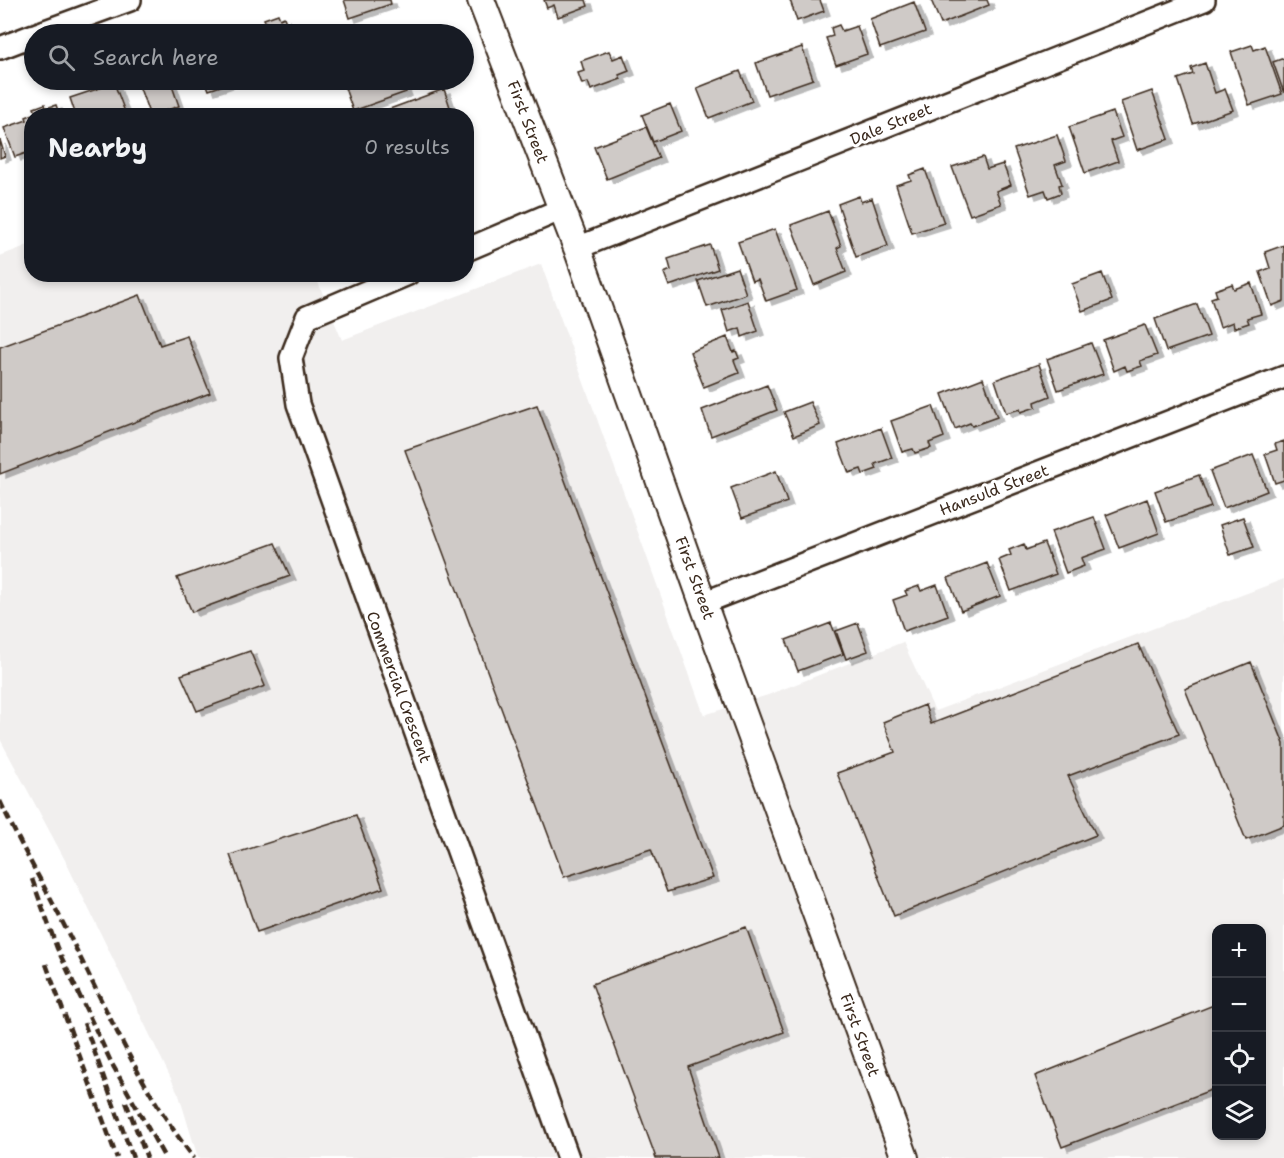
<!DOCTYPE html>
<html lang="en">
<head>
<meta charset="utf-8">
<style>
	body { margin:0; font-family:"Shantell Sans",sans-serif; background:#20242c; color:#f1f3f6 }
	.controls { position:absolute; right:18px; bottom:18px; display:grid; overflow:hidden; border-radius:12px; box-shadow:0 3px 9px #0003 }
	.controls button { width:54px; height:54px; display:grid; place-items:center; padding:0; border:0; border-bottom:2px solid #363941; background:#171b24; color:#f1f3f6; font:30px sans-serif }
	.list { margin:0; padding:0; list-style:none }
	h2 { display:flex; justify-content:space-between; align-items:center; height:78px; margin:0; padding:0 24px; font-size:26px }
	h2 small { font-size:20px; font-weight:400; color:#9ea1a6 }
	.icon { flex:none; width:33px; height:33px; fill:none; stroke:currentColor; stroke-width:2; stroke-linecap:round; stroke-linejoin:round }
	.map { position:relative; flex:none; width:1284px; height:1158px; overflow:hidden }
	.search { position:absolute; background:#171b24; box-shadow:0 3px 9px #0003; left:24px; top:24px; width:450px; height:66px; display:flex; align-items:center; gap:15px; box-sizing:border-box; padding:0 21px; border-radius:33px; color:#9ea1a6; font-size:22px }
	.panel { position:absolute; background:#171b24; box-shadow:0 3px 9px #0003; left:24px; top:108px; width:450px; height:174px; border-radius:24px }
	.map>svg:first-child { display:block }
	.built { fill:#f1efee; fill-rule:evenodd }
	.building { fill:#cfcac7; stroke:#3b2a1e; stroke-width:1.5; filter:url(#shadow) }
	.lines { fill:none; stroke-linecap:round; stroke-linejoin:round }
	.minor-casing { stroke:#3b2a1e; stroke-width:26 }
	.tertiary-casing { stroke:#3b2a1e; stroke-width:30 }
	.minor { stroke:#fff; stroke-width:21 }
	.tertiary { stroke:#fff; stroke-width:26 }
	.rail { stroke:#3b2a1e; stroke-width:4.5; stroke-dasharray:9 4.5; stroke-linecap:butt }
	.labels { text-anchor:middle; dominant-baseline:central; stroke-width:6; stroke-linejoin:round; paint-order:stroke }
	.street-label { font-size:16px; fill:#3b2a1e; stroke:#fff }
</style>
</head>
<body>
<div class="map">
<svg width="1284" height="1158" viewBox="0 0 1284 1158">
	<defs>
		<filter id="shadow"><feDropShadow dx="6" dy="4" stdDeviation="0" flood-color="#0004"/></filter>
	</defs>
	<rect width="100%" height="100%" fill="#fff"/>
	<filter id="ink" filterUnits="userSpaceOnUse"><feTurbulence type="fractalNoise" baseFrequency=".0167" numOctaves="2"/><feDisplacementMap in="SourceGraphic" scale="12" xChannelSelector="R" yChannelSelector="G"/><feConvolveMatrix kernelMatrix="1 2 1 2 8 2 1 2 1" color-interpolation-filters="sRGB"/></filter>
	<g filter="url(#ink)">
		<!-- built -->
		<path class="built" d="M 31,244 L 32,274 L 315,275 L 342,340 L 541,264 L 704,715 L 768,695 L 903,642 L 935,711 L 1284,579 L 1284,1158 L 198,1158 L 179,1095 L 65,860 L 0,739 L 0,256 ZM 1216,928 L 1262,928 L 1262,1136 L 1216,1136 Z"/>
		<!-- building -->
		<path class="building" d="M 344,0 L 390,0 L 391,4 L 350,18 Z
			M 544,0 L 586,0 L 588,6 L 558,17 L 554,5 L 547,8 Z
			M 790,0 L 820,0 L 824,11 L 797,21 Z
			M 931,0 L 987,0 L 989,5 L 941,24 Z
			M 914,2 L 925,32 L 880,48 L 870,19 Z
			M 278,14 L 280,19 L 284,17 L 290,34 L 257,34 L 255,27 L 266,24 L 264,19 Z
			M 839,25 L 842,31 L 857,26 L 867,54 L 836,65 L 826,38 L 833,36 L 831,28 Z
			M 1252,45 L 1254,50 L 1265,46 L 1282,94 L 1249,105 L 1231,52 Z
			M 802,47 L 813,79 L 767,95 L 756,63 Z
			M 609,51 L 613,59 L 623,55 L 629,71 L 619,75 L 621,79 L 591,90 L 588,82 L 582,84 L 578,73 L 584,71 L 581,61 Z
			M 1284,58 L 1284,93 L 1273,62 Z
			M 1205,63 L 1215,93 L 1225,89 L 1233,110 L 1193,124 L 1178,79 L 1193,74 L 1191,68 Z
			M 740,71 L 752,101 L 709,118 L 697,88 Z
			M 105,80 L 113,80 L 125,112 L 114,116 L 76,116 L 70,98 L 103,87 L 101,81 Z
			M 137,80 L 170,80 L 179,106 L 150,116 Z
			M 205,80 L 238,80 L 209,90 Z
			M 355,80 L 401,80 L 406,92 L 353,111 L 345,88 L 357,84 Z
			M 444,89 L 453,116 L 389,116 L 387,110 Z
			M 1152,91 L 1169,139 L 1137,150 L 1121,102 Z
			M 45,104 L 46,108 L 56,105 L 60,116 L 32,116 L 32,151 L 15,157 L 4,128 L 27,120 L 26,117 L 36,113 L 34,108 Z
			M 670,104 L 681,131 L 653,142 L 642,115 Z
			M 1113,112 L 1122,137 L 1111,141 L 1118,161 L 1085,173 L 1069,127 Z
			M 646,127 L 659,158 L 607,179 L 594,147 Z
			M 1057,135 L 1066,161 L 1055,165 L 1062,184 L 1059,185 L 1061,193 L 1048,198 L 1045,190 L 1030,195 L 1014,149 Z
			M 0,140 L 5,156 L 0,158 Z
			M 983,157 L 987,169 L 1003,164 L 1011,185 L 996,191 L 1001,204 L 970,215 L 952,167 Z
			M 925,169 L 944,223 L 912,233 L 896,185 L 911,180 L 909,175 Z
			M 859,196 L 861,202 L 872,198 L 888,246 L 856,257 L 838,204 Z
			M 828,211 L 841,246 L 837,248 L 846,272 L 814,285 L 791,225 Z
			M 775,229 L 797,290 L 766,301 L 758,279 L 752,281 L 738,242 Z
			M 710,245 L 718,269 L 669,286 L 664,273 L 671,270 L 668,259 Z
			M 1284,245 L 1284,301 L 1272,306 L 1260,272 L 1270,268 L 1265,252 Z
			M 737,268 L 746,294 L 707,307 L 698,281 Z
			M 1102,273 L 1112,300 L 1082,311 L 1072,284 Z
			M 1251,283 L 1261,314 L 1247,318 L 1249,323 L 1234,328 L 1233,322 L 1220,327 L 1211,298 L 1217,296 L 1215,290 L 1232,284 L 1234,289 Z
			M 140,295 L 160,345 L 187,336 L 210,393 L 0,474 L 0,347 Z
			M 748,301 L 758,331 L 742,337 L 740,328 L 729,332 L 722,310 Z
			M 1197,304 L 1209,336 L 1166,351 L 1155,319 Z
			M 1145,325 L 1157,355 L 1140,361 L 1142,366 L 1127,371 L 1125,366 L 1114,371 L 1103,340 Z
			M 727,337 L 733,352 L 736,351 L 739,358 L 734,360 L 739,373 L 704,387 L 690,352 Z
			M 1091,343 L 1103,374 L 1058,390 L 1047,359 Z
			M 1039,364 L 1050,396 L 1035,402 L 1036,407 L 1021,412 L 1020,409 L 1006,413 L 995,380 Z
			M 983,378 L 997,417 L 972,426 L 970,423 L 955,429 L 942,394 Z
			M 767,385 L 777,410 L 711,436 L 702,410 Z
			M 810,402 L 820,425 L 794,436 L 784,412 Z
			M 537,405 L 713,878 L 667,892 L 651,849 L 564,877 L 405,450 Z
			M 933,406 L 944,437 L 929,443 L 931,448 L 915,453 L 913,449 L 902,452 L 891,421 Z
			M 881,428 L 892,458 L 875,464 L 877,469 L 863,474 L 861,469 L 849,473 L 838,444 Z
			M 1284,441 L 1284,480 L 1275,483 L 1265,454 L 1277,450 L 1275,444 Z
			M 1253,455 L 1267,491 L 1224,508 L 1210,471 Z
			M 776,471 L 787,502 L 742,518 L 731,488 Z
			M 1199,475 L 1211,507 L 1166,522 L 1155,491 Z
			M 1147,499 L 1159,533 L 1119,548 L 1106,515 Z
			M 1094,517 L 1106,549 L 1081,558 L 1084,566 L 1066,573 L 1051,532 Z
			M 1243,517 L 1254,547 L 1230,555 L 1220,525 Z
			M 275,543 L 290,576 L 192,612 L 177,578 Z
			M 1044,543 L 1056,574 L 1011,591 L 999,560 L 1011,555 L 1009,550 L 1024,544 L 1026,550 Z
			M 987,563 L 1000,596 L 961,611 L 948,578 Z
			M 937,585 L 948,615 L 904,631 L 893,600 L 907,595 L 905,591 L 919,586 L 921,591 Z
			M 831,623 L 843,654 L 798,671 L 786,640 Z
			M 858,623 L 868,651 L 846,659 L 836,631 Z
			M 1138,644 L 1179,734 L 1068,776 L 1096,835 L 894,916 L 837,773 L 895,752 L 883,722 L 925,705 L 931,724 Z
			M 250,651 L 265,686 L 197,711 L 181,675 Z
			M 1251,662 L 1284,744 L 1284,825 L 1246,840 L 1185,689 Z
			M 356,815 L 383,888 L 257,932 L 230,855 Z
			M 746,927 L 784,1032 L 688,1067 L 719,1158 L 656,1158 L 592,984 Z
			M 1216,1004 L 1216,1088 L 1062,1147 L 1035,1076 Z"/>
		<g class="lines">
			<defs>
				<path id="minor" d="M 37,34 L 130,0
					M 0,48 L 34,35
					M 577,248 L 1204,0
					M 466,250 L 562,209
					M 408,274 L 307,317 L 291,358 L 298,404 L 568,1158
					M 703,603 L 1284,377"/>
				<path id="tertiary" d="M 481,0 L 577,248 L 703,603 L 905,1158"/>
			</defs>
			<!-- minor casing -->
			<use href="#minor" class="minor-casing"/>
			<!-- tertiary casing -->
			<use href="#tertiary" class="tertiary-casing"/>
			<!-- minor -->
			<use href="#minor" class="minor"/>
			<!-- tertiary -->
			<use href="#tertiary" class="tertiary"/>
			<!-- rail -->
			<path class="rail" d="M 0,801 C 21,847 47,890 69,935 C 108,1012 141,1090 194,1158
				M 32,879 L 57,948 L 112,1064 L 165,1158
				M 46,964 L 117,1158
				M 84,1023 L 133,1158
				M 126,1102 L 147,1158"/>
		</g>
	</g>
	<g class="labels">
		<!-- street labels -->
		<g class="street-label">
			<text transform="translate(528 122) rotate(69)">First Street</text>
			<text transform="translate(891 124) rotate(-22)">Dale Street</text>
			<text transform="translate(994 490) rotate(-21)">Hansuld Street</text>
			<text transform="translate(695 578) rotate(70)">First Street</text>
			<text transform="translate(399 687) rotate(70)">Commercial Crescent</text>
			<text transform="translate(860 1035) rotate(70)">First Street</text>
		</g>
	</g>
</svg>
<div class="controls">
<button>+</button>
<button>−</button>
<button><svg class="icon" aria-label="locate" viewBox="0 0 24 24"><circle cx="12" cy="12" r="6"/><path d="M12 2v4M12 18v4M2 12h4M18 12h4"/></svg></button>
<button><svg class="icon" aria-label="layers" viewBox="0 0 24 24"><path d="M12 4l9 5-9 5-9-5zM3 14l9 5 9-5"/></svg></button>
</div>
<div class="search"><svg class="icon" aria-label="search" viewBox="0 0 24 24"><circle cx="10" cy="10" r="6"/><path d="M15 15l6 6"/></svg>Search here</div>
<section class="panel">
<h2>Nearby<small>0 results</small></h2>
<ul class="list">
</ul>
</section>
</div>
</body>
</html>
